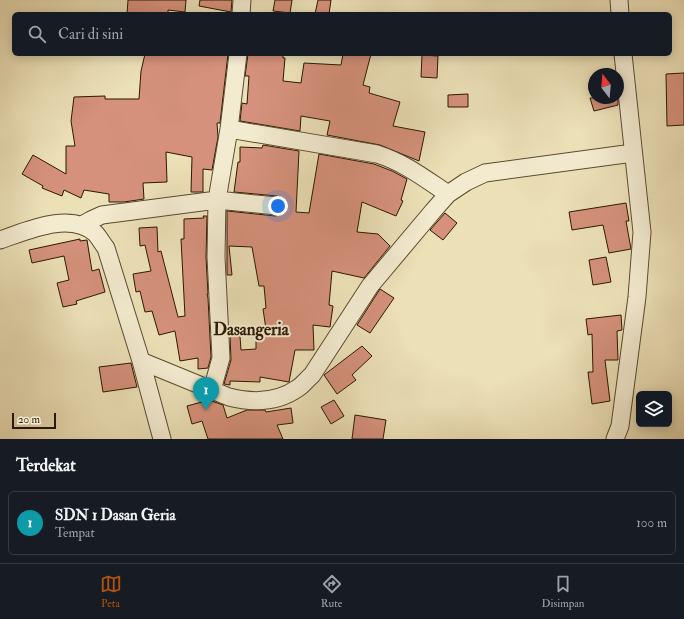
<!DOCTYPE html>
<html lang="id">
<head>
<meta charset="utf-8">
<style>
	body { margin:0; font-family:"IM FELL Double Pica",serif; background:#242831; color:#f1f3f6 }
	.controls { position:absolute; right:12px; bottom:12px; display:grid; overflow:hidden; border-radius:6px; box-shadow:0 2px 10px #0003 }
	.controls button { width:36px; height:36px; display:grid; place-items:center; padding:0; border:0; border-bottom:1px solid #363941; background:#171b24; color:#f1f3f6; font:20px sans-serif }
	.compass { position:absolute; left:588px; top:68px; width:36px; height:36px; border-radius:50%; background:#171b24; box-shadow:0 2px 10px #0003; rotate:344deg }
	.scale { position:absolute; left:12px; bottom:10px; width:44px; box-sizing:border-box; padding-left:4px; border:2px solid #2b1800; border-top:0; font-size:11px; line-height:14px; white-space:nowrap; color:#2b1800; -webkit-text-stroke:3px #f3ebd0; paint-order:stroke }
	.you { position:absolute; left:278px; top:206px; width:14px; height:14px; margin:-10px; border:3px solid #fff; border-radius:50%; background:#1a73e8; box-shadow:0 0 0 6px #1a73e833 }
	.badge { display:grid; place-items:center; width:26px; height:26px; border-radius:50%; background:#b45309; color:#fff; font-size:13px; font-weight:700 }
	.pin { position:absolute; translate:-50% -33px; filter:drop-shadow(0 1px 2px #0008) }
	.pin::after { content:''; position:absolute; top:21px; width:14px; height:12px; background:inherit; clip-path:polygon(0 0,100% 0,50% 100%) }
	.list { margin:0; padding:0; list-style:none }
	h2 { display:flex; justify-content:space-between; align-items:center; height:52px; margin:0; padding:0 16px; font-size:17px }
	h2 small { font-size:13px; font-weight:400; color:#9ea1a6 }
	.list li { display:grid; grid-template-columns:26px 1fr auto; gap:12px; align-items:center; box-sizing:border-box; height:64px; margin:0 8px 8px; padding:0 8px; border:1px solid #363941; border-radius:6px }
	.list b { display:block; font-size:15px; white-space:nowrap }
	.list p { margin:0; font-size:13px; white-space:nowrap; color:#9ea1a6 }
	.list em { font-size:13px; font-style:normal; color:#9ea1a6 }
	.icon { flex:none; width:22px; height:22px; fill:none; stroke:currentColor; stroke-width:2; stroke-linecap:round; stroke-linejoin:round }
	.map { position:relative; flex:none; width:684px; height:439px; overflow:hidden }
	.search { position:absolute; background:#171b24; box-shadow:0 2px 10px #0003; left:12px; right:12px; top:12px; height:44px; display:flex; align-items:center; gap:10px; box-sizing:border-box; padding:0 14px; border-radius:6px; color:#9ea1a6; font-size:15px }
	.sheet { height:124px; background:#171b24 }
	nav { display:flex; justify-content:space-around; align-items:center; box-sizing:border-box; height:56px; border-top:1px solid #363941; background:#171b24; font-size:11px; color:#9ea1a6 }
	nav a { display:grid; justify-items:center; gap:2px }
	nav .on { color:#b45309 }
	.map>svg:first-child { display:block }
	.building { fill:#d5917b; stroke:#2b1800 }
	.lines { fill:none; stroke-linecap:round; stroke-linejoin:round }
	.minor-casing { stroke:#5b4a2e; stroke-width:19 }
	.minor { stroke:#f3ebd0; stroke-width:17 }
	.labels { text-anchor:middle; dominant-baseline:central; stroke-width:4; stroke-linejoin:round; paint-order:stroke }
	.quarter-label { font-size:17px; font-weight:bold; fill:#2b1800; stroke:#f3ebd0 }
</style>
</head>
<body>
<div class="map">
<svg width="684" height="439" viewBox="0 0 684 439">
	<rect width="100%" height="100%" fill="#ece0b7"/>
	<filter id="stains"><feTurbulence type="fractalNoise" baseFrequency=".005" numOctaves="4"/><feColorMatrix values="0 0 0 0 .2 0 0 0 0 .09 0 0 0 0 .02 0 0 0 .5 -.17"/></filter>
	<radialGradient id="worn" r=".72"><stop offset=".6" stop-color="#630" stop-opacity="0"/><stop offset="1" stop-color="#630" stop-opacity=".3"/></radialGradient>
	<!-- building -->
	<path class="building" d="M 128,0 L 186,0 L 185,12 L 168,10 L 168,14 L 127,14 Z
		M 200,0 L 232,0 L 231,12 L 199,6 Z
		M 275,0 L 292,0 L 290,13 L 273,11 Z
		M 318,0 L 331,0 L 329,14 L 315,14 Z
		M 145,54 L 228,54 L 220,123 L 217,123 L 218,137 L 212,170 L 203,169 L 203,192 L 191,192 L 192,157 L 166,152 L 167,182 L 143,183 L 144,199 L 124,202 L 109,202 L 109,194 L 84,190 L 81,198 L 64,190 L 62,196 L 42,188 L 43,186 L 22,174 L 33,155 L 66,174 L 66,146 L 75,146 L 71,121 L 74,97 L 105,96 L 105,99 L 139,99 L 141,71 Z
		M 248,54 L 283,55 L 283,58 L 285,58 L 283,81 L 301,83 L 304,63 L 341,65 L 343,54 L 371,54 L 363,85 L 370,87 L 369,93 L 400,102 L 393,126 L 425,132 L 419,161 L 380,145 L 327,135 L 330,121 L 301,116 L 300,131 L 240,121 L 242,103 L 247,104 L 249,76 L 245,76 Z
		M 422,55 L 438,56 L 437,78 L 421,77 Z
		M 684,73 L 684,125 L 667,126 L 666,74 Z
		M 468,94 L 468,107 L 448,107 L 448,95 Z
		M 590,98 L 618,98 L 618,105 L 594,111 Z
		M 263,145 L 299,151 L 296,212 L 309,213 L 319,154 L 374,164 L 392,171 L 407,179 L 401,200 L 403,201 L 396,216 L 362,202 L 357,232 L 378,234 L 390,246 L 364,278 L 332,271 L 329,305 L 333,306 L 330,327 L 313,325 L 314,350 L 295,350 L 289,382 L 260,377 L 260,382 L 230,381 L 230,385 L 224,384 L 231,360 L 230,335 L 240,336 L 241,350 L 256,349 L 256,335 L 267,336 L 263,309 L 266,308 L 264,286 L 259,286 L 252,247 L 229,246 L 232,275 L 227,275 L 227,211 L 275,216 L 280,215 L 284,212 L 286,207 L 285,202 L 282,198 L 277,196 L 234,192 L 238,162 L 240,162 L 240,147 L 262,148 Z
		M 626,203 L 629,221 L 626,221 L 631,249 L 609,253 L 603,225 L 572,230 L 569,212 Z
		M 445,213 L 457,223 L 443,240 L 430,230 Z
		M 203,216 L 207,216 L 206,257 L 208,294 L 207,294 L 208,298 L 211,357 L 208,368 L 198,369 L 198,358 L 180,361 L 175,331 L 159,335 L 152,311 L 145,312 L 140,291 L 136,292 L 133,274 L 151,271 L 145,245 L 140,246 L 139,228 L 157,227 L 158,252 L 161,251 L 178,317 L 185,316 L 181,239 L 184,239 L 184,219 L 204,218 Z
		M 80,239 L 80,241 L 87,240 L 92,271 L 99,269 L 105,292 L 76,301 L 77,304 L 63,307 L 57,283 L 69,280 L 64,256 L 32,263 L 29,250 Z
		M 606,257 L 611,282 L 593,285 L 589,260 Z
		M 380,289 L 394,298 L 370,333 L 357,325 Z
		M 621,315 L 622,330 L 617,331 L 618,360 L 605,360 L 610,401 L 592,404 L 588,372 L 593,372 L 592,334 L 588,335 L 586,319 Z
		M 362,346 L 372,356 L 352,375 L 356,380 L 337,394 L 324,375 Z
		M 131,363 L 137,387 L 103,392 L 99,367 Z
		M 209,400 L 223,405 L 227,418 L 247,410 L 265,410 L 266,412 L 291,408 L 293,423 L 277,425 L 283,439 L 208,439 L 202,421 L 192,424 L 187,406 Z
		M 334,400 L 344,416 L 331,424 L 321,407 Z
		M 355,415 L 386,420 L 383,439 L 352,439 Z"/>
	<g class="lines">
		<defs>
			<path id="minor" d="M 619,0 L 620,14
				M 241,14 L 242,0
				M 229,129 L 377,154 C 405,163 424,178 448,194
				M 82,225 L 91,220 L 102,215 L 217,200 L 229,129 L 238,54
				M 0,240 C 27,231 69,211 95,233 C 99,237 102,243 106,248 L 141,361 L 162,439
				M 141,361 L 229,397 C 253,403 277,403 298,388 C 303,385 307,379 312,375 L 370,286 L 433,211 L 448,194 L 466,182 L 485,173 L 633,153
				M 212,390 L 221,358 L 216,257 L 217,200 L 276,206
				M 615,439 L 620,426 L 637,297 L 642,232 L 623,54"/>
		</defs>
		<!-- minor casing -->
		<use href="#minor" class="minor-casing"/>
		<!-- minor -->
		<use href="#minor" class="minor"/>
	</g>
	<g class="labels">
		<!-- quarter labels -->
		<g class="quarter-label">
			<text x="251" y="329">Dasangeria</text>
		</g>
	</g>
	<rect width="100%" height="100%" filter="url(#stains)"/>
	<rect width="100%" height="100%" fill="url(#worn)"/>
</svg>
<div class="controls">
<button><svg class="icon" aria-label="layers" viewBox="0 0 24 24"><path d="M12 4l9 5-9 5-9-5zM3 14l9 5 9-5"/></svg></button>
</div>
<svg class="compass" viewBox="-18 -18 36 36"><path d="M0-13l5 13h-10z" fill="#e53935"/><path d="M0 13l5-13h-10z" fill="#9ea1a6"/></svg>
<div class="scale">20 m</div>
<div class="you"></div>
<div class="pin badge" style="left:206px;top:410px;background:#0f9aa8">1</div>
<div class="search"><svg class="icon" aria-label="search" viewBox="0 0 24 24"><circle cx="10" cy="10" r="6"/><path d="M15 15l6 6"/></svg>Cari di sini</div>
</div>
<section class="sheet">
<h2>Terdekat<small></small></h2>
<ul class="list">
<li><span class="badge" style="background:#0f9aa8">1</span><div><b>SDN 1 Dasan Geria</b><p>Tempat</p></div><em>100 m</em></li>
</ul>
</section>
<nav>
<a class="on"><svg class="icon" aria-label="map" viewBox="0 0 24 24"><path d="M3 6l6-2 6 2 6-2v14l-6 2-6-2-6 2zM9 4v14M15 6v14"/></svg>Peta</a>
<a><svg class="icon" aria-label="directions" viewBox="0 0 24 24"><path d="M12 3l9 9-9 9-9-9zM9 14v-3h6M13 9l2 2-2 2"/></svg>Rute</a>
<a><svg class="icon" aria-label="saved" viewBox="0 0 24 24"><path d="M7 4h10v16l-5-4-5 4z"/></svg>Disimpan</a>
</nav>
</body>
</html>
